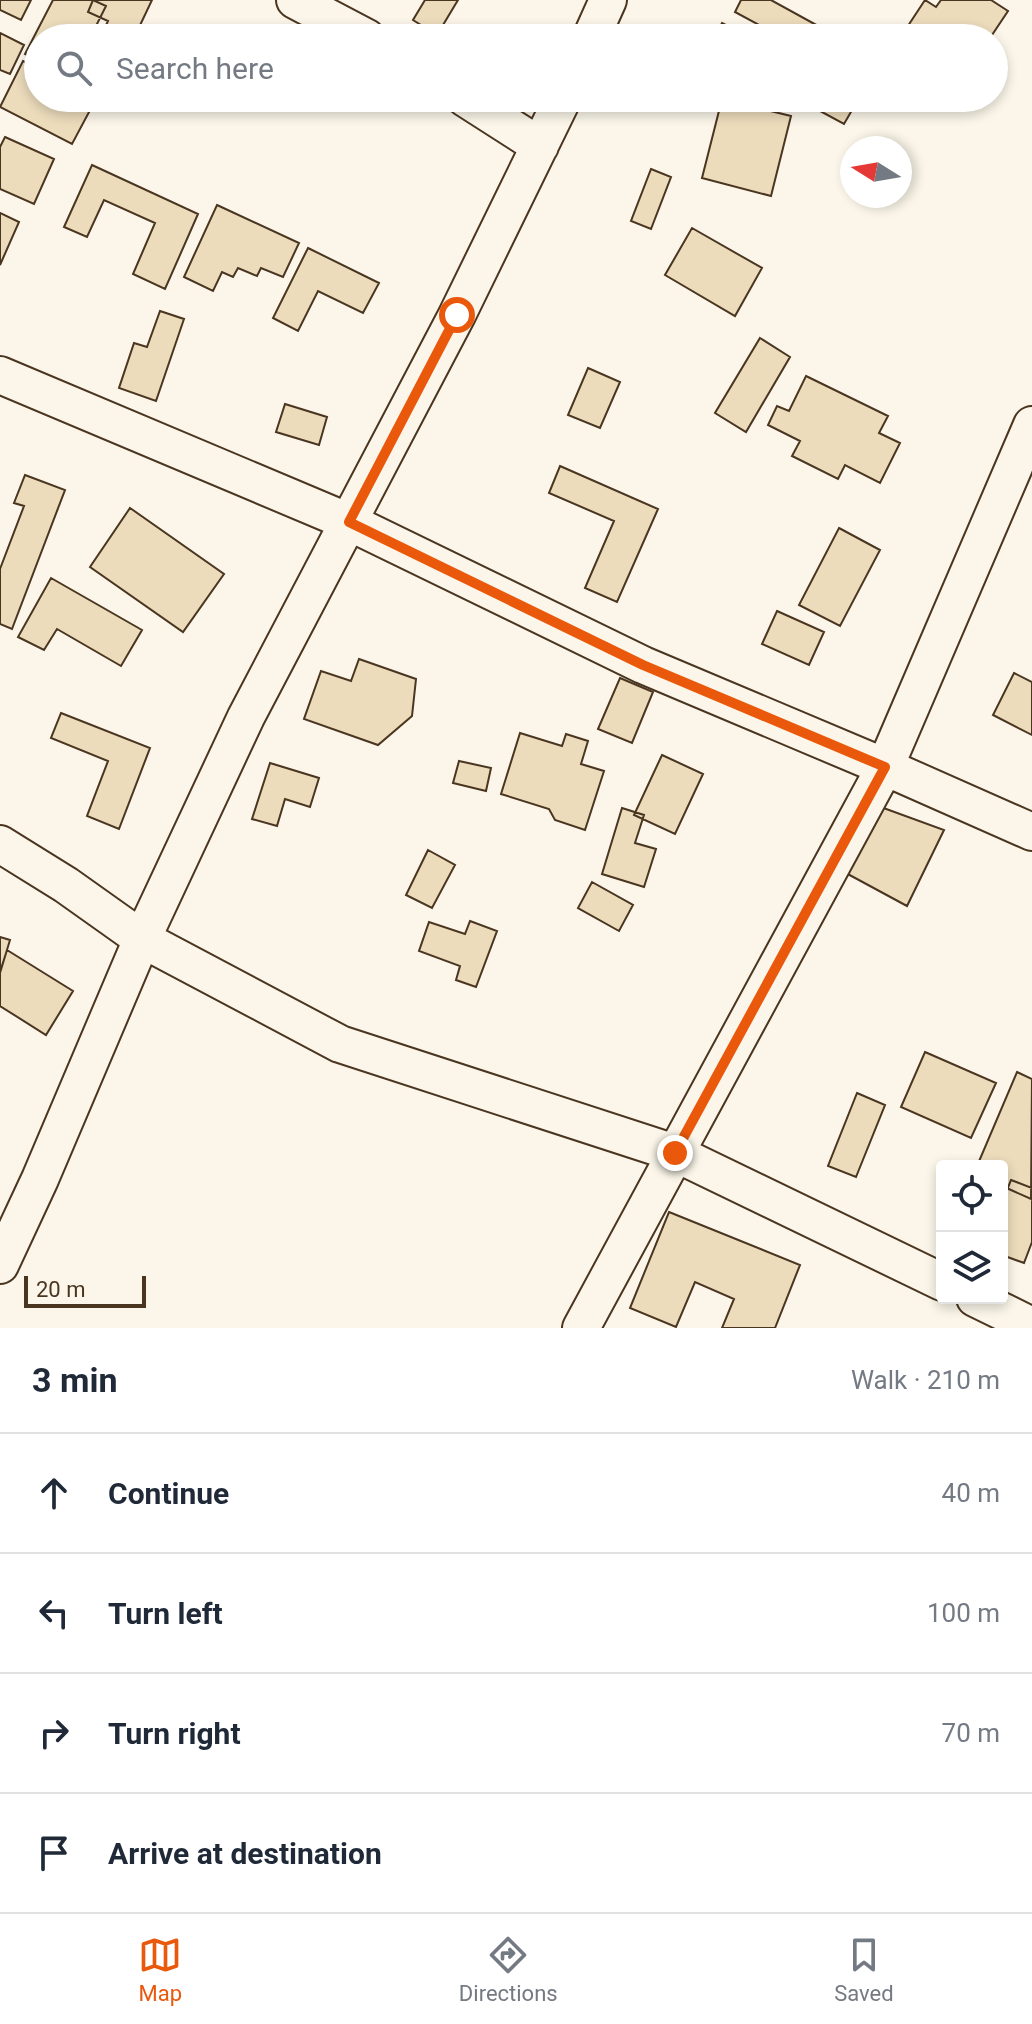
<!DOCTYPE html>
<html lang="en">
<head>
<meta charset="utf-8">
<style>
	body { margin:0; font-family:Roboto,sans-serif; background:#f6f6f7; color:#1f2937 }
	.controls { position:absolute; right:24px; bottom:24px; display:grid; overflow:hidden; border-radius:8px; box-shadow:0 4px 12px #0003 }
	.controls button { width:72px; height:72px; display:grid; place-items:center; padding:0; border:0; border-bottom:2px solid #e0e1e3; background:#fff; color:#1f2937; font:40px sans-serif }
	.compass { position:absolute; left:840px; top:136px; width:72px; height:72px; border-radius:50%; background:#fff; box-shadow:0 4px 12px #0003; rotate:281deg }
	.scale { position:absolute; left:24px; bottom:20px; width:122px; box-sizing:border-box; padding-left:8px; border:4px solid #4a3520; border-top:0; font-size:22px; line-height:28px; white-space:nowrap; color:#4a3520; -webkit-text-stroke:6px #fbf6e9; paint-order:stroke }
	.stop { position:absolute; width:24px; height:24px; margin:-18px; border:6px solid #ea580c; border-radius:50%; background:#fff }
	.stop.end { background:#ea580c; border-color:#fff; box-shadow:0 2px 8px #0008 }
	.list { margin:0; padding:0; list-style:none }
	h2 { display:flex; justify-content:space-between; align-items:center; height:104px; margin:0; padding:0 32px; font-size:34px }
	h2 small { font-size:26px; font-weight:400; color:#747a83 }
	.list li { display:grid; grid-template-columns:52px 1fr auto; gap:24px; align-items:center; box-sizing:border-box; height:120px; padding:0 32px; border-top:2px solid #e0e1e3 }
	.list b { display:block; font-size:30px; white-space:nowrap }
	.list em { font-size:26px; font-style:normal; color:#747a83 }
	.icon { flex:none; width:44px; height:44px; fill:none; stroke:currentColor; stroke-width:2; stroke-linecap:round; stroke-linejoin:round }
	.map { position:relative; flex:none; width:1032px; height:1328px; overflow:hidden }
	.search { position:absolute; background:#fff; box-shadow:0 4px 12px #0003; left:24px; right:24px; top:24px; height:88px; display:flex; align-items:center; gap:20px; box-sizing:border-box; padding:0 28px; border-radius:44px; color:#747a83; font-size:30px }
	.sheet { height:584px; background:#fff }
	nav { display:flex; justify-content:space-around; align-items:center; box-sizing:border-box; height:112px; border-top:2px solid #e0e1e3; background:#fff; font-size:22px; color:#747a83 }
	nav a { display:grid; justify-items:center; gap:4px }
	nav .on { color:#ea580c }
	.map>svg:first-child { display:block }
	.building { fill:#ecdcbc; stroke:#4a3520; stroke-width:2 }
	.lines { fill:none; stroke-linecap:round; stroke-linejoin:round }
	.minor-casing { stroke:#4a3520; stroke-width:40 }
	.minor { stroke:#fbf6e9; stroke-width:36 }
	.route { stroke:#ea580c; stroke-width:10 }
</style>
</head>
<body>
<div class="map">
<svg width="1032" height="1328" viewBox="0 0 1032 1328">
	<rect width="100%" height="100%" fill="#fbf6e9"/>
	<!-- building -->
	<path class="building" d="M 0,0 L 31,0 L 21,20 L 0,10 Z
		M 53,0 L 93,0 L 106,6 L 90,38 L 38,38 L 38,60 L 25,54 Z
		M 93,0 L 152,0 L 134,38 L 100,38 L 108,21 L 88,12 Z
		M 425,0 L 458,0 L 437,35 L 413,20 Z
		M 741,0 L 771,0 L 840,38 L 783,38 L 735,12 Z
		M 925,0 L 936,7 L 941,0 L 991,0 L 1008,11 L 990,38 L 900,38 Z
		M 722,23 L 750,38 L 714,38 Z
		M 0,33 L 24,45 L 10,74 L 0,70 Z
		M 23,61 L 38,69 L 38,98 L 96,99 L 72,144 L 0,107 Z
		M 796,98 L 859,98 L 844,124 Z
		M 722,99 L 791,116 L 771,196 L 702,178 Z
		M 5,137 L 54,159 L 34,204 L 0,189 L 0,147 Z
		M 92,165 L 198,214 L 165,289 L 133,274 L 155,223 L 104,200 L 87,237 L 64,227 Z
		M 651,169 L 671,177 L 651,229 L 631,221 Z
		M 217,205 L 299,243 L 283,277 L 261,268 L 257,276 L 238,268 L 233,277 L 222,272 L 213,291 L 184,277 Z
		M 0,213 L 19,222 L 0,265 Z
		M 692,228 L 762,268 L 735,316 L 665,275 Z
		M 308,248 L 379,283 L 363,313 L 318,291 L 298,331 L 273,318 Z
		M 160,311 L 184,319 L 156,401 L 119,388 L 134,343 L 147,347 Z
		M 760,338 L 790,357 L 746,432 L 715,413 Z
		M 588,368 L 620,382 L 600,428 L 568,415 Z
		M 806,376 L 888,416 L 879,433 L 900,443 L 880,483 L 845,465 L 838,479 L 792,456 L 800,441 L 768,425 L 777,406 L 789,411 Z
		M 285,404 L 327,417 L 319,445 L 276,432 Z
		M 560,466 L 658,509 L 617,602 L 585,588 L 614,521 L 549,493 Z
		M 25,475 L 65,490 L 12,629 L 0,624 L 0,569 L 24,506 L 14,503 Z
		M 130,508 L 224,574 L 183,632 L 90,567 Z
		M 839,528 L 880,550 L 840,626 L 799,605 Z
		M 51,578 L 142,630 L 121,666 L 57,629 L 44,650 L 18,637 Z
		M 777,611 L 824,632 L 809,665 L 762,644 Z
		M 359,659 L 416,679 L 412,716 L 378,745 L 304,719 L 321,671 L 351,681 Z
		M 1014,673 L 1032,682 L 1032,735 L 993,715 Z
		M 620,678 L 653,692 L 632,743 L 598,729 Z
		M 61,713 L 150,748 L 119,829 L 87,816 L 108,761 L 51,738 Z
		M 520,733 L 562,746 L 566,734 L 588,741 L 581,764 L 604,771 L 585,830 L 555,820 L 549,809 L 501,794 Z
		M 662,755 L 703,774 L 675,834 L 634,815 Z
		M 459,761 L 491,768 L 486,791 L 453,783 Z
		M 270,763 L 319,778 L 310,807 L 285,799 L 277,826 L 252,819 Z
		M 878,806 L 944,830 L 907,906 L 844,872 Z
		M 622,808 L 644,815 L 635,843 L 656,849 L 644,887 L 602,874 Z
		M 428,850 L 455,865 L 432,908 L 406,895 Z
		M 592,882 L 633,905 L 619,931 L 578,908 Z
		M 470,921 L 497,931 L 476,987 L 456,980 L 460,966 L 419,951 L 429,922 L 465,934 Z
		M 0,937 L 10,940 L 0,973 Z
		M 7,950 L 73,991 L 46,1035 L 0,1006 L 0,972 Z
		M 925,1052 L 996,1083 L 971,1138 L 901,1107 Z
		M 1017,1072 L 1032,1079 L 1031,1199 L 1002,1186 L 1002,1166 L 977,1166 Z
		M 857,1093 L 885,1105 L 856,1177 L 828,1166 Z
		M 1011,1180 L 1032,1188 L 1032,1242 L 1024,1263 L 1002,1255 L 1002,1203 Z
		M 669,1212 L 800,1265 L 775,1328 L 722,1328 L 734,1299 L 695,1282 L 676,1327 L 630,1308 Z"/>
	<g class="lines">
		<defs>
			<path id="minor" d="M 295,0 L 367,38
				M 591,38 L 608,0
				M 465,98 L 540,146
				M 0,375 L 349,522 L 643,665 L 885,767 L 1032,832
				M 0,844 L 66,885 L 142,939 L 340,1044 L 675,1153 L 942,1282
				M 0,1265 L 40,1179 L 142,939 L 246,717 L 457,315 L 563,98
				M 975,1298 L 1032,1326
				M 581,1328 L 885,767 L 1032,425"/>
		</defs>
		<!-- minor casing -->
		<use href="#minor" class="minor-casing"/>
		<!-- minor -->
		<use href="#minor" class="minor"/>
	</g>
	<g class="lines">
		<!-- route -->
		<path class="route" d="M 457,315 L 349,522 L 643,665 L 885,767 L 675,1153"/>
	</g>
</svg>
<div class="controls">
<button><svg class="icon" aria-label="locate" viewBox="0 0 24 24"><circle cx="12" cy="12" r="6"/><path d="M12 2v4M12 18v4M2 12h4M18 12h4"/></svg></button>
<button><svg class="icon" aria-label="layers" viewBox="0 0 24 24"><path d="M12 4l9 5-9 5-9-5zM3 14l9 5 9-5"/></svg></button>
</div>
<svg class="compass" viewBox="-18 -18 36 36"><path d="M0-13l5 13h-10z" fill="#e53935"/><path d="M0 13l5-13h-10z" fill="#747a83"/></svg>
<div class="scale">20 m</div>
<div class="stop" style="left:457px;top:315px"></div>
<div class="stop end" style="left:675px;top:1153px"></div>
<div class="search"><svg class="icon" aria-label="search" viewBox="0 0 24 24"><circle cx="10" cy="10" r="6"/><path d="M15 15l6 6"/></svg>Search here</div>
</div>
<section class="sheet">
<h2>3 min<small>Walk · 210 m</small></h2>
<ul class="list">
<li><svg class="icon" aria-label="ahead" viewBox="0 0 24 24"><path d="M12 20V5M6 11l6-6 6 6"/></svg><div><b>Continue</b></div><em>40 m</em></li>
<li><svg class="icon" aria-label="left" viewBox="0 0 24 24"><path d="M17 20v-9H6M10 6l-5 5 5 5"/></svg><div><b>Turn left</b></div><em>100 m</em></li>
<li><svg class="icon" aria-label="right" viewBox="0 0 24 24"><path d="M7 20v-9h11M14 6l5 5-5 5"/></svg><div><b>Turn right</b></div><em>70 m</em></li>
<li><svg class="icon" aria-label="arrive" viewBox="0 0 24 24"><path d="M6 21V4h12l-3 4 3 4H6"/></svg><div><b>Arrive at destination</b></div></li>
</ul>
</section>
<nav>
<a class="on"><svg class="icon" aria-label="map" viewBox="0 0 24 24"><path d="M3 6l6-2 6 2 6-2v14l-6 2-6-2-6 2zM9 4v14M15 6v14"/></svg>Map</a>
<a><svg class="icon" aria-label="directions" viewBox="0 0 24 24"><path d="M12 3l9 9-9 9-9-9zM9 14v-3h6M13 9l2 2-2 2"/></svg>Directions</a>
<a><svg class="icon" aria-label="saved" viewBox="0 0 24 24"><path d="M7 4h10v16l-5-4-5 4z"/></svg>Saved</a>
</nav>
</body>
</html>
